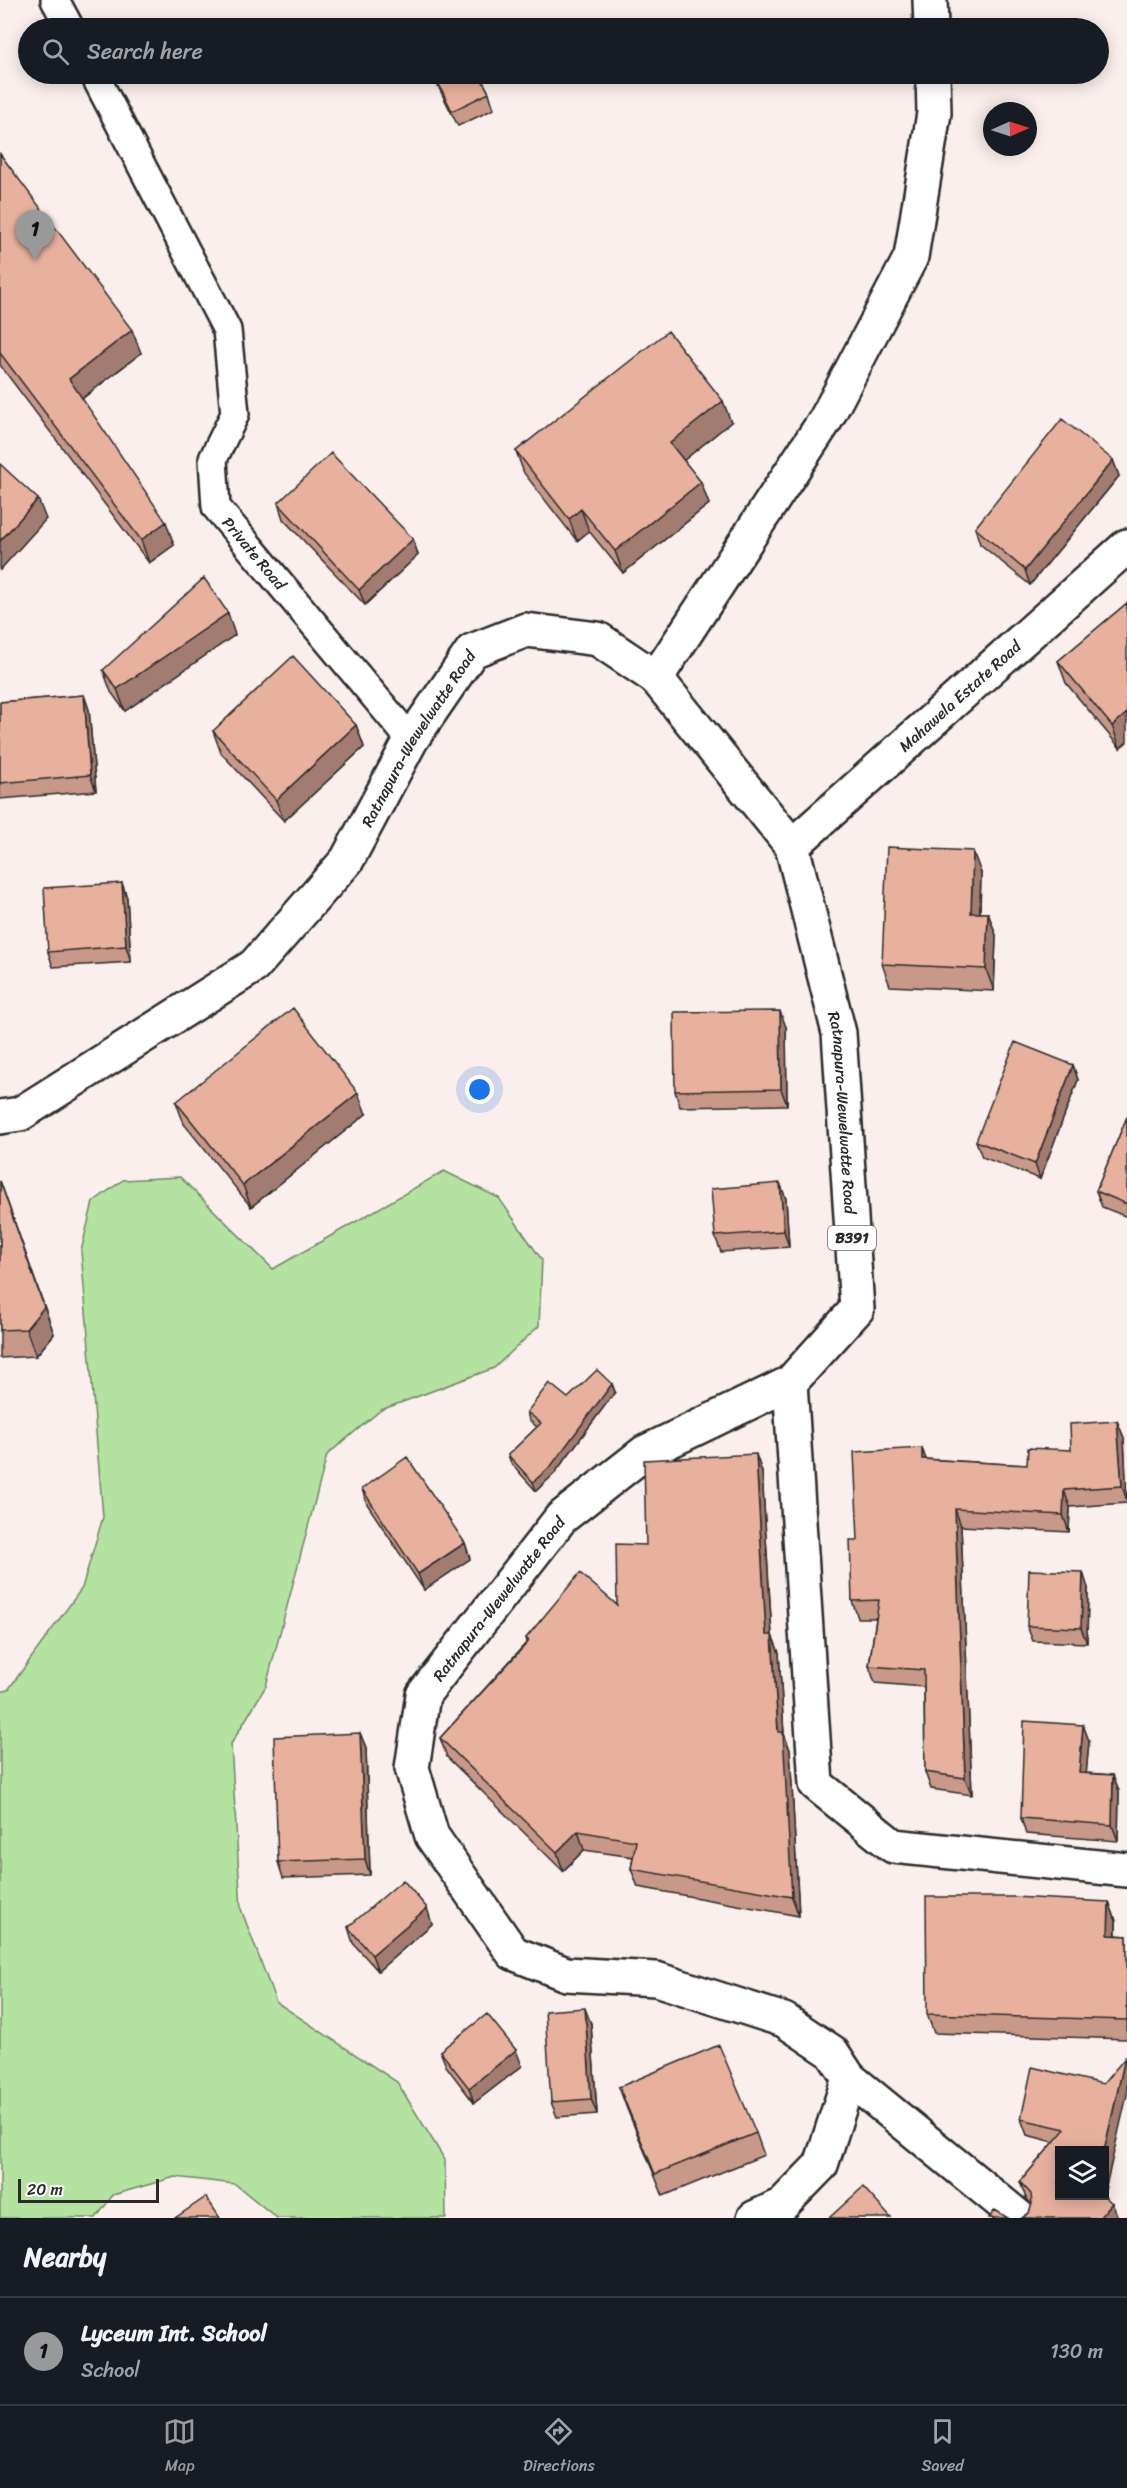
<!DOCTYPE html>
<html lang="en">
<head>
<meta charset="utf-8">
<style>
	body { margin:0; font-family:Sriracha,sans-serif; background:#20242c; color:#f1f3f6 }
	.controls { position:absolute; right:18px; bottom:18px; display:grid; overflow:hidden; border-radius:0px; box-shadow:0 3px 15px #0003 }
	.controls button { width:54px; height:54px; display:grid; place-items:center; padding:0; border:0; border-bottom:2px solid #363941; background:#171b24; color:#f1f3f6; font:30px sans-serif }
	.compass { position:absolute; left:983px; top:102px; width:54px; height:54px; border-radius:50%; background:#171b24; box-shadow:0 3px 15px #0003; rotate:87deg }
	.scale { position:absolute; left:18px; bottom:15px; width:141px; box-sizing:border-box; padding-left:6px; border:3px solid #2b2b2b; border-top:0; font-size:16px; line-height:21px; white-space:nowrap; color:#2b2b2b; -webkit-text-stroke:4px #fff; paint-order:stroke }
	.you { position:absolute; left:480px; top:1090px; width:21px; height:21px; margin:-15px; border:4px solid #fff; border-radius:50%; background:#1a73e8; box-shadow:0 0 0 9px #1a73e833 }
	.badge { display:grid; place-items:center; width:39px; height:39px; border-radius:50%; background:#98999b; color:#111; font-size:20px; font-weight:700 }
	.pin { position:absolute; translate:-50% -50px; filter:drop-shadow(0 2px 3px #0008) }
	.pin::after { content:''; position:absolute; top:32px; width:21px; height:18px; background:inherit; clip-path:polygon(0 0,100% 0,50% 100%) }
	.list { margin:0; padding:0; list-style:none }
	h2 { display:flex; justify-content:space-between; align-items:center; height:78px; margin:0; padding:0 24px; font-size:26px }
	h2 small { font-size:20px; font-weight:400; color:#9ea1a6 }
	.list li { display:grid; grid-template-columns:39px 1fr auto; gap:18px; align-items:center; box-sizing:border-box; height:108px; padding:0 24px; border-top:2px solid #363941 }
	.list b { display:block; font-size:22px; white-space:nowrap }
	.list p { margin:0; font-size:20px; white-space:nowrap; color:#9ea1a6 }
	.list em { font-size:20px; font-style:normal; color:#9ea1a6 }
	.icon { flex:none; width:33px; height:33px; fill:none; stroke:currentColor; stroke-width:2; stroke-linecap:round; stroke-linejoin:round }
	.map { position:relative; flex:none; width:1127px; height:2218px; overflow:hidden }
	.search { position:absolute; background:#171b24; box-shadow:0 3px 15px #0003; left:18px; right:18px; top:18px; height:66px; display:flex; align-items:center; gap:15px; box-sizing:border-box; padding:0 21px; border-radius:33px; color:#9ea1a6; font-size:22px }
	.sheet { height:186px; background:#171b24 }
	nav { display:flex; justify-content:space-around; align-items:center; box-sizing:border-box; height:84px; border-top:2px solid #363941; background:#171b24; font-size:16px; color:#9ea1a6 }
	nav a { display:grid; justify-items:center; gap:3px }
	nav .on { color:#98999b }
	.map>svg:first-child { display:block }
	.green { fill:#b4e2a1; stroke:#708666; stroke-width:1.5 }
	.lines { fill:none; stroke-linecap:round; stroke-linejoin:round }
	.lane-casing { stroke:#2b2b2b; stroke-width:32 }
	.street-casing { stroke:#2b2b2b; stroke-width:38 }
	.primary-casing { stroke:#2b2b2b; stroke-width:38 }
	.lane { stroke:#fff; stroke-width:27 }
	.street { stroke:#fff; stroke-width:33 }
	.primary { stroke:#fff; stroke-width:33 }
	.wall { fill:#c89888; stroke:#2b2b2b; stroke-width:1.5 }
	.shaded-wall { fill:#a27c6f; stroke:#2b2b2b; stroke-width:1.5 }
	.building { fill:#e8b19e; stroke:#2b2b2b; stroke-width:1.5 }
	.labels { text-anchor:middle; dominant-baseline:central; stroke-width:4.5; stroke-linejoin:round; paint-order:stroke }
	.shield { fill:#fff; stroke:#6b6b6b; stroke-width:1.5 }
	.shield-label { font-size:15px; font-weight:bold; fill:#2b2b2b }
	.street-label { font-size:16px; fill:#2b2b2b; stroke:#fff }
</style>
</head>
<body>
<div class="map">
<svg width="1127" height="2218" viewBox="0 0 1127 2218">
	<rect width="100%" height="100%" fill="#faefec"/>
	<filter id="ink" filterUnits="userSpaceOnUse"><feTurbulence type="fractalNoise" baseFrequency=".0167" numOctaves="2"/><feDisplacementMap in="SourceGraphic" scale="12" xChannelSelector="R" yChannelSelector="G"/><feConvolveMatrix kernelMatrix="1 2 1 2 8 2 1 2 1" color-interpolation-filters="sRGB"/></filter>
	<g filter="url(#ink)">
		<!-- green -->
		<path class="green" d="M 444,1171 L 499,1198 L 542,1260 L 539,1326 L 494,1368 L 381,1410 L 327,1455 L 266,1686 L 231,1744 L 241,1909 L 276,2002 L 397,2082 L 445,2160 L 446,2218 L 277,2218 L 235,2184 L 175,2177 L 113,2195 L 96,2218 L 0,2218 L 0,1692 L 8,1690 L 82,1588 L 103,1517 L 81,1251 L 93,1202 L 123,1180 L 180,1177 L 273,1269 Z"/>
		<g class="lines">
			<defs>
				<g id="lane">
					<path d="M 55,0 L 70,28"/>
					<path id="s1" d="M 94,74 L 227,330 L 235,414 L 213,459 L 216,507 L 411,740"/>
				</g>
				<g id="street">
					<path d="M 930,0 L 931,28"/>
					<path d="M 656,678 L 826,419 L 911,257 L 934,113 L 933,74"/>
					<path id="s2" d="M 792,846 L 1127,546"/>
					<path d="M 790,1383 L 816,1784 L 893,1846 L 1127,1870"/>
					<path d="M 849,2078 L 1020,2218"/>
				</g>
				<g id="primary">
					<path id="s3" d="M 0,1117 L 20,1114 L 254,966 L 347,860 L 411,740 L 472,651 L 526,630 L 598,639 L 656,678 L 792,846 L 839,1033 L 857,1309 L 790,1383 L 644,1453 L 561,1518 L 423,1695 L 412,1768 L 432,1836 L 513,1953 L 566,1974 L 656,1979 L 784,2020 L 832,2052 L 849,2078 L 821,2165 L 782,2205 L 754,2218"/>
				</g>
			</defs>
			<!-- lane casing -->
			<use href="#lane" class="lane-casing"/>
			<!-- street casing -->
			<use href="#street" class="street-casing"/>
			<!-- primary casing -->
			<use href="#primary" class="primary-casing"/>
			<!-- lane -->
			<use href="#lane" class="lane"/>
			<!-- street -->
			<use href="#street" class="street"/>
			<!-- primary -->
			<use href="#primary" class="primary"/>
		</g>
		<!-- wall -->
		<path class="wall" d="M 432,74 L 479,74 L 489,93 L 494,109 L 458,126 Z
			M 0,154 L 141,353 L 82,399 L 174,545 L 149,563 L 0,365 Z
			M 731,422 L 684,460 L 709,504 L 623,573 L 589,531 L 577,541 L 524,473 L 516,451 Z
			M 1113,460 L 1119,476 L 1030,585 L 980,544 L 975,528 Z
			M 278,503 L 413,539 L 418,555 L 365,605 L 283,519 Z
			M 1127,603 L 1120,748 L 1066,683 L 1058,661 Z
			M 235,635 L 125,711 L 111,692 L 103,670 Z
			M 84,695 L 89,710 L 96,791 L 0,799 L 0,702 Z
			M 356,725 L 364,747 L 284,821 L 221,753 L 213,731 Z
			M 981,873 L 980,913 L 988,913 L 996,935 L 994,991 L 890,986 L 882,964 Z
			M 122,883 L 127,898 L 131,962 L 53,967 L 48,952 Z
			M 786,1027 L 787,1105 L 680,1107 L 675,1091 Z
			M 1073,1065 L 1078,1080 L 1040,1179 L 982,1157 L 976,1141 Z
			M 176,1102 L 366,1114 L 251,1207 L 184,1124 Z
			M 1127,1117 L 1127,1217 L 1102,1207 L 1096,1191 Z
			M 0,1181 L 54,1334 L 36,1356 L 0,1358 Z
			M 780,1183 L 786,1199 L 789,1247 L 721,1252 L 715,1236 Z
			M 612,1384 L 615,1392 L 554,1474 L 536,1491 L 511,1463 L 508,1455 L 537,1427 L 529,1420 L 527,1412 Z
			M 1117,1421 L 1124,1438 L 1127,1503 L 1070,1507 L 1069,1532 L 961,1526 L 972,1795 L 931,1789 L 925,1772 L 924,1687 L 875,1683 L 869,1666 L 876,1618 L 858,1618 L 852,1601 L 858,1540 L 922,1448 L 925,1459 L 1027,1465 L 1071,1450 Z
			M 762,1472 L 772,1635 L 779,1653 L 784,1734 L 790,1750 L 799,1916 L 638,1887 L 631,1869 L 633,1857 L 584,1850 L 563,1871 L 447,1757 L 440,1738 L 527,1642 L 526,1638 L 617,1605 L 646,1545 Z
			M 362,1489 L 465,1543 L 470,1559 L 424,1590 L 367,1504 Z
			M 1088,1588 L 1087,1643 L 1033,1641 L 1027,1626 Z
			M 1083,1725 L 1089,1741 L 1086,1773 L 1113,1775 L 1119,1791 L 1118,1841 L 1026,1834 L 1021,1818 Z
			M 360,1733 L 366,1748 L 370,1875 L 283,1878 L 278,1862 Z
			M 1109,1902 L 1116,1921 L 1116,1935 L 1127,1936 L 1127,2039 L 934,2033 L 927,2014 Z
			M 432,1924 L 378,1971 L 353,1943 L 348,1927 Z
			M 591,2024 L 597,2114 L 557,2117 L 551,2102 Z
			M 440,2051 L 522,2066 L 474,2103 L 446,2066 Z
			M 1103,2084 L 1059,2196 L 1112,2203 L 1118,2218 L 1022,2218 L 1029,2213 L 1032,2205 L 1026,2198 L 1020,2182 L 1054,2142 L 1027,2135 L 1021,2119 Z
			M 619,2087 L 756,2133 L 764,2155 L 663,2196 L 627,2109 Z"/>
		<!-- shaded-wall -->
		<path class="shaded-wall" d="M 132,330 L 141,353 L 77,402 L 69,379 Z
			M 723,401 L 731,422 L 678,465 L 670,443 Z
			M 1113,460 L 1119,476 L 1030,585 L 1025,570 Z
			M 701,482 L 709,504 L 623,573 L 615,551 Z
			M 38,499 L 46,519 L 0,570 L 0,541 Z
			M 581,509 L 589,531 L 577,541 L 569,519 Z
			M 166,522 L 174,545 L 149,563 L 141,540 Z
			M 413,539 L 418,555 L 365,605 L 359,590 Z
			M 228,613 L 235,635 L 125,711 L 117,689 Z
			M 84,695 L 89,710 L 96,791 L 90,775 Z
			M 1127,713 L 1127,742 L 1120,748 L 1112,726 Z
			M 356,725 L 364,747 L 284,821 L 276,800 Z
			M 973,851 L 981,873 L 979,934 L 971,913 Z
			M 122,883 L 127,898 L 131,962 L 126,946 Z
			M 988,913 L 996,935 L 994,991 L 986,969 Z
			M 780,1011 L 786,1027 L 787,1105 L 781,1089 Z
			M 1073,1065 L 1078,1080 L 1040,1179 L 1035,1164 Z
			M 358,1093 L 366,1114 L 251,1207 L 243,1185 Z
			M 0,1181 L 54,1334 L 36,1356 L 26,1329 Z
			M 780,1183 L 786,1199 L 789,1247 L 784,1231 Z
			M 612,1384 L 615,1392 L 554,1474 L 536,1491 L 533,1482 Z
			M 1117,1421 L 1124,1438 L 1127,1501 L 1122,1486 Z
			M 922,1448 L 928,1465 L 922,1459 Z
			M 756,1454 L 762,1472 L 773,1653 L 766,1635 Z
			M 1064,1490 L 1070,1507 L 1069,1532 L 1063,1515 Z
			M 955,1509 L 961,1526 L 972,1795 L 965,1778 Z
			M 465,1543 L 470,1559 L 424,1590 L 418,1574 Z
			M 1083,1572 L 1088,1588 L 1087,1643 L 1081,1628 Z
			M 772,1635 L 779,1653 L 784,1734 L 790,1750 L 799,1916 L 792,1897 L 778,1732 Z
			M 1083,1725 L 1089,1741 L 1085,1788 L 1079,1773 Z
			M 360,1733 L 366,1748 L 370,1875 L 365,1859 Z
			M 1113,1775 L 1119,1791 L 1118,1841 L 1112,1825 Z
			M 578,1831 L 584,1850 L 563,1871 L 557,1852 Z
			M 1109,1902 L 1116,1921 L 1115,1954 L 1108,1935 Z
			M 427,1908 L 432,1924 L 378,1971 L 372,1955 Z
			M 585,2008 L 591,2024 L 597,2114 L 591,2099 Z
			M 516,2050 L 522,2066 L 474,2103 L 469,2088 Z
			M 1125,2058 L 1127,2063 L 1127,2095 L 1104,2195 L 1104,2151 Z
			M 1112,2203 L 1118,2218 L 1099,2218 Z"/>
		<!-- building -->
		<path class="building" d="M 434,74 L 479,74 L 489,93 L 452,111 Z
			M 0,154 L 132,330 L 69,379 L 166,522 L 141,540 L 0,353 Z
			M 668,331 L 723,401 L 670,443 L 701,482 L 615,551 L 581,509 L 569,519 L 516,451 Z
			M 1062,419 L 1113,460 L 1025,570 L 975,528 Z
			M 331,453 L 413,539 L 359,590 L 278,503 Z
			M 0,464 L 38,499 L 0,541 Z
			M 204,578 L 228,613 L 117,689 L 103,670 Z
			M 1127,603 L 1127,713 L 1112,726 L 1058,661 Z
			M 293,656 L 356,725 L 276,800 L 213,731 Z
			M 84,695 L 90,775 L 0,783 L 0,702 Z
			M 887,847 L 973,851 L 971,913 L 988,913 L 986,969 L 882,964 Z
			M 122,883 L 126,946 L 48,952 L 44,888 Z
			M 293,1008 L 358,1093 L 243,1185 L 176,1102 Z
			M 780,1011 L 781,1089 L 675,1091 L 674,1012 Z
			M 1015,1042 L 1073,1065 L 1035,1164 L 976,1141 Z
			M 1127,1117 L 1127,1204 L 1096,1191 Z
			M 0,1181 L 44,1307 L 26,1329 L 0,1330 Z
			M 780,1183 L 784,1231 L 715,1236 L 711,1189 Z
			M 597,1370 L 612,1384 L 551,1466 L 533,1482 L 508,1455 L 541,1423 L 527,1412 L 549,1383 L 568,1398 Z
			M 1117,1421 L 1122,1486 L 1064,1490 L 1063,1515 L 955,1509 L 965,1778 L 925,1772 L 924,1670 L 869,1666 L 879,1600 L 852,1601 L 850,1540 L 858,1540 L 854,1452 L 922,1448 L 922,1459 L 1027,1465 L 1028,1448 L 1071,1450 L 1070,1424 Z
			M 756,1454 L 766,1635 L 772,1635 L 778,1732 L 783,1732 L 792,1897 L 631,1869 L 636,1841 L 578,1831 L 557,1852 L 440,1738 L 529,1641 L 526,1638 L 580,1573 L 617,1605 L 616,1544 L 646,1545 L 644,1460 Z
			M 407,1457 L 465,1543 L 418,1574 L 362,1489 Z
			M 1029,1570 L 1083,1572 L 1081,1628 L 1027,1626 Z
			M 1024,1721 L 1083,1725 L 1079,1773 L 1113,1775 L 1112,1825 L 1021,1818 Z
			M 360,1733 L 365,1859 L 278,1862 L 274,1737 Z
			M 403,1880 L 427,1908 L 372,1955 L 348,1927 Z
			M 926,1897 L 1013,1897 L 1109,1902 L 1108,1935 L 1127,1936 L 1127,2020 L 927,2014 Z
			M 585,2008 L 591,2099 L 551,2102 L 545,2011 Z
			M 487,2014 L 516,2050 L 469,2088 L 440,2051 Z
			M 719,2045 L 756,2133 L 655,2174 L 619,2087 Z
			M 1125,2058 L 1104,2151 L 1059,2151 L 1059,2196 L 1104,2196 L 1112,2203 L 1099,2218 L 1022,2218 L 1029,2213 L 1032,2204 L 1031,2194 L 1020,2182 L 1065,2129 L 1021,2119 L 1032,2067 L 1103,2084 Z
			M 863,2187 L 891,2218 L 829,2218 Z
			M 206,2197 L 220,2218 L 175,2218 Z
			M 995,2210 L 1008,2218 L 989,2218 Z"/>
	</g>
	<g class="labels">
		<!-- shield labels -->
		<rect class="shield" x="828" y="1226" width="48" height="24" rx="4.5"/>
		<g class="shield-label">
			<text x="852" y="1238">B391</text>
		</g>
		<!-- street labels -->
		<g class="street-label">
			<text stroke="none"><textPath href="#s1" startOffset="531">Private Road</textPath></text>
			<text stroke="none"><textPath href="#s2" startOffset="225">Mahawela Estate Road</textPath></text>
			<text stroke="none"><textPath href="#s3" startOffset="579">Ratnapura-Wewelwatte Road</textPath></text>
			<text stroke="none"><textPath href="#s3" startOffset="1371">Ratnapura-Wewelwatte Road</textPath></text>
			<text transform="translate(499 1599) rotate(-52)">Ratnapura-Wewelwatte Road</text>
		</g>
	</g>
</svg>
<div class="controls">
<button><svg class="icon" aria-label="layers" viewBox="0 0 24 24"><path d="M12 4l9 5-9 5-9-5zM3 14l9 5 9-5"/></svg></button>
</div>
<svg class="compass" viewBox="-18 -18 36 36"><path d="M0-13l5 13h-10z" fill="#e53935"/><path d="M0 13l5-13h-10z" fill="#9ea1a6"/></svg>
<div class="scale">20 m</div>
<div class="you"></div>
<div class="pin badge" style="left:35px;top:260px">1</div>
<div class="search"><svg class="icon" aria-label="search" viewBox="0 0 24 24"><circle cx="10" cy="10" r="6"/><path d="M15 15l6 6"/></svg>Search here</div>
</div>
<section class="sheet">
<h2>Nearby<small></small></h2>
<ul class="list">
<li><span class="badge">1</span><div><b>Lyceum Int. School</b><p>School</p></div><em>130 m</em></li>
</ul>
</section>
<nav>
<a class="on"><svg class="icon" aria-label="map" viewBox="0 0 24 24"><path d="M3 6l6-2 6 2 6-2v14l-6 2-6-2-6 2zM9 4v14M15 6v14"/></svg>Map</a>
<a><svg class="icon" aria-label="directions" viewBox="0 0 24 24"><path d="M12 3l9 9-9 9-9-9zM9 14v-3h6M13 9l2 2-2 2"/></svg>Directions</a>
<a><svg class="icon" aria-label="saved" viewBox="0 0 24 24"><path d="M7 4h10v16l-5-4-5 4z"/></svg>Saved</a>
</nav>
</body>
</html>
